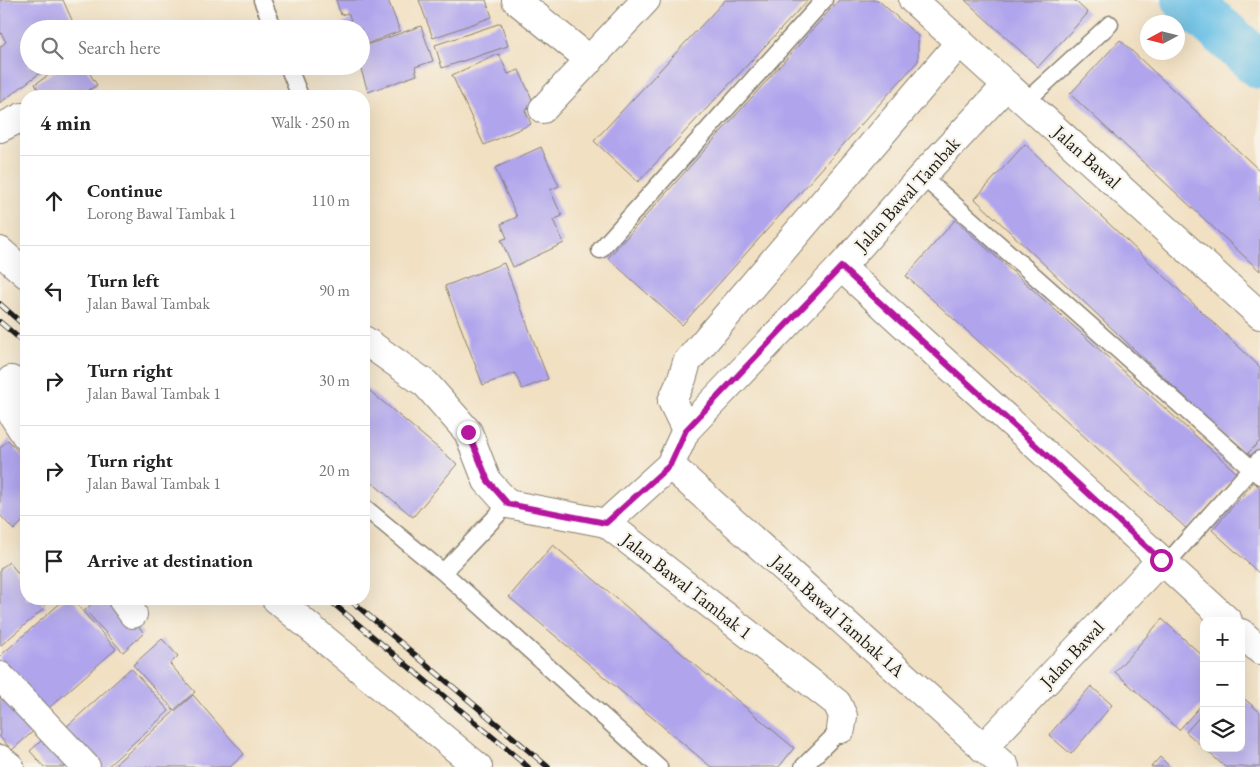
<!DOCTYPE html>
<html lang="en">
<head>
<meta charset="utf-8">
<style>
	body { margin:0; font-family:"EB Garamond",serif; background:#f6f6f6; color:#222 }
	.controls { position:absolute; right:15px; bottom:15px; display:grid; overflow:hidden; border-radius:10px; box-shadow:0 5px 20px #0002 }
	.controls button { width:45px; height:45px; display:grid; place-items:center; padding:0; border:0; border-bottom:1px solid #e0e0e0; background:#fff; color:#222; font:25px sans-serif }
	.compass { position:absolute; left:1140px; top:15px; width:45px; height:45px; border-radius:50%; background:#fff; box-shadow:0 5px 20px #0002; rotate:263deg }
	.stop { position:absolute; width:15px; height:15px; margin:-11px; border:4px solid #b5179e; border-radius:50%; background:#fff }
	.stop.end { background:#b5179e; border-color:#fff; box-shadow:0 1px 5px #0008 }
	.list { margin:0; padding:0; list-style:none }
	h2 { display:flex; justify-content:space-between; align-items:center; height:65px; margin:0; padding:0 20px; font-size:21px }
	h2 small { font-size:16px; font-weight:400; color:#767676 }
	.list li { display:grid; grid-template-columns:32px 1fr auto; gap:15px; align-items:center; box-sizing:border-box; height:90px; padding:0 20px; border-top:1px solid #e0e0e0 }
	.list b { display:block; font-size:19px; white-space:nowrap }
	.list p { margin:0; font-size:16px; white-space:nowrap; color:#767676 }
	.list em { font-size:16px; font-style:normal; color:#767676 }
	.icon { flex:none; width:28px; height:28px; fill:none; stroke:currentColor; stroke-width:2; stroke-linecap:round; stroke-linejoin:round }
	.map { position:relative; flex:none; width:1260px; height:767px; overflow:hidden }
	.search { position:absolute; background:#fff; box-shadow:0 5px 20px #0002; left:20px; top:20px; width:350px; height:55px; display:flex; align-items:center; gap:12px; box-sizing:border-box; padding:0 18px; border-radius:28px; color:#767676; font-size:19px }
	.panel { position:absolute; background:#fff; box-shadow:0 5px 20px #0002; left:20px; top:90px; width:350px; height:515px; border-radius:20px }
	.map>svg:first-child { display:block }
	.lines { fill:none; stroke-linecap:round; stroke-linejoin:round }
	.river { stroke:#6ac1e7; stroke-width:48 }
	.building { fill:#b0a5ed }
	.service-casing { stroke:#867e6f; stroke-width:19 }
	.minor-casing { stroke:#867e6f; stroke-width:30 }
	.service { stroke:#fff; stroke-width:16 }
	.minor { stroke:#fff; stroke-width:28 }
	.rail-casing { stroke:#1c1c1c; stroke-width:5.5 }
	.rail { stroke:#f7f3e8; stroke-width:4; stroke-dasharray:11; stroke-linecap:butt }
	.route { stroke:#b5179e; stroke-width:6 }
	.labels { text-anchor:middle; dominant-baseline:central; stroke-width:4.5; stroke-linejoin:round; paint-order:stroke }
	.street-label { font-size:19px; fill:#1c1c1c; stroke:#f7f3e8 }
</style>
</head>
<body>
<div class="map">
<svg width="1260" height="767" viewBox="0 0 1260 767">
	<rect width="100%" height="100%" fill="#f7f3e8"/>
	<filter id="ink" filterUnits="userSpaceOnUse"><feTurbulence type="fractalNoise" baseFrequency=".02" numOctaves="2"/><feDisplacementMap in="SourceGraphic" scale="10" xChannelSelector="R" yChannelSelector="G"/><feConvolveMatrix kernelMatrix="1 2 1 2 8 2 1 2 1" color-interpolation-filters="sRGB"/></filter>
	<filter id="wash" filterUnits="userSpaceOnUse"><feTurbulence type="fractalNoise" baseFrequency=".0096" numOctaves="4" result="noise"/><feDisplacementMap in="SourceGraphic" scale="20" xChannelSelector="R" yChannelSelector="G"/><feGaussianBlur stdDeviation="1.12" result="paint"/><feColorMatrix in="noise" values="0 0 0 0 0 0 0 0 0 0 0 0 0 0 0 0 0 1.4 0 .05"/><feComposite in="paint" operator="in"/></filter>
	<g filter="url(#wash)">
		<rect width="100%" height="100%" fill="#f1e0c2"/>
		<g class="lines">
			<!-- river -->
			<path class="river" d="M 1186,0 L 1260,65"/>
		</g>
		<g id="blocks">
			<!-- building -->
			<path class="building" d="M 0,0 L 63,0 L 76,29 L 29,29 L 29,66 L 49,66 L 0,103 L 0,47 L 6,42 L 0,31 Z
				M 336,0 L 388,0 L 400,31 L 361,46 L 361,29 L 343,29 L 341,24 L 351,20 L 348,13 L 341,15 Z
				M 419,0 L 486,0 L 492,17 L 433,38 Z
				M 725,0 L 808,0 L 638,182 L 594,141 Z
				M 839,0 L 878,0 L 918,36 L 918,61 L 682,325 L 608,258 Z
				M 965,0 L 1074,0 L 1088,13 L 1038,67 Z
				M 501,23 L 508,46 L 442,68 L 435,45 Z
				M 421,26 L 433,61 L 415,67 L 417,75 L 368,92 L 360,66 L 361,66 L 361,47 Z
				M 1120,40 L 1260,171 L 1260,271 L 1070,94 Z
				M 499,54 L 508,74 L 519,70 L 535,106 L 525,110 L 531,124 L 484,145 L 452,75 Z
				M 63,66 L 85,66 L 97,85 L 89,90 L 93,96 L 42,96 L 35,84 Z
				M 1025,144 L 1260,367 L 1260,441 L 1246,455 L 975,199 Z
				M 541,147 L 559,186 L 550,190 L 562,216 L 553,220 L 564,243 L 513,267 L 501,240 L 507,238 L 501,224 L 517,217 L 495,168 Z
				M 955,220 L 1237,473 L 1187,529 L 906,276 Z
				M 504,263 L 548,379 L 522,389 L 515,373 L 483,385 L 445,286 Z
				M 364,386 L 457,464 L 413,517 L 364,476 Z
				M 8,440 L 26,460 L 26,518 L 14,530 L 0,515 L 0,448 Z
				M 1254,482 L 1260,488 L 1260,574 L 1212,530 Z
				M 553,545 L 794,748 L 779,767 L 711,767 L 509,597 Z
				M 9,562 L 26,583 L 26,599 L 39,599 L 46,607 L 0,646 L 0,569 Z
				M 65,599 L 72,599 L 116,649 L 43,713 L 0,664 L 0,656 Z
				M 97,599 L 114,599 L 144,633 L 123,652 L 85,610 Z
				M 1162,619 L 1204,657 L 1204,702 L 1179,730 L 1115,672 Z
				M 162,639 L 178,656 L 170,664 L 195,692 L 174,710 L 133,665 Z
				M 131,668 L 169,711 L 107,767 L 98,767 L 64,729 Z
				M 1091,686 L 1112,705 L 1071,754 L 1049,735 Z
				M 0,687 L 37,728 L 12,750 L 0,737 Z
				M 193,695 L 244,754 L 230,767 L 112,767 Z
				M 1241,696 L 1260,712 L 1260,767 L 1225,767 L 1204,748 L 1241,748 Z
				M 1204,712 L 1204,748 L 1186,732 Z
				M 51,732 L 82,767 L 44,767 L 30,751 Z
				M 1160,757 L 1170,767 L 1151,767 Z"/>
		</g>
	</g>
	<g filter="url(#ink)">
		<use href="#blocks" fill-opacity="0" stroke="#867e6f" stroke-width="1"/>
		<g class="lines">
			<defs>
				<path id="service" d="M 262,0 L 274,29
					M 288,66 L 300,96
					M 1025,102 L 1110,24
					M 922,176 L 1260,476
					M 600,250 L 824,0
					M 364,507 L 443,572 L 659,767
					M 1166,564 L 1260,459
					M 443,572 L 508,504
					M 803,767 L 841,729"/>
				<path id="minor" d="M 516,0 L 590,60
					M 913,0 L 1260,315
					M 543,109 L 646,0
					M 0,128 L 22,117 L 26,117
					M 0,251 L 26,274
					M 841,267 L 1228,621
					M 364,340 L 426,384 L 468,432 L 487,481 L 508,504 L 606,523 L 837,703 L 843,716 L 841,729
					M 11,380 L 12,414 L 26,436
					M 686,430 L 672,401 L 682,379 L 687,362 L 960,42
					M 670,465 L 1005,767
					M 606,523 L 670,465 L 686,430 L 841,267 L 922,176 L 1007,85
					M 122,599 L 133,614
					M 276,599 L 478,767
					M 1241,633 L 1260,650
					M 0,676 L 86,767
					M 983,748 L 1161,560
					M 0,759 L 10,767"/>
			</defs>
			<!-- service casing -->
			<use href="#service" class="service-casing"/>
			<!-- minor casing -->
			<use href="#minor" class="minor-casing"/>
			<!-- service -->
			<use href="#service" class="service"/>
			<!-- minor -->
			<use href="#minor" class="minor"/>
			<defs>
				<path id="rail" d="M 0,304 L 26,327
					M 0,322 L 26,344
					M 328,599 L 528,767
					M 349,599 L 548,767"/>
			</defs>
			<!-- rail casing -->
			<use href="#rail" class="rail-casing"/>
			<!-- rail -->
			<use href="#rail" class="rail"/>
		</g>
	</g>
	<g class="lines" filter="url(#ink)">
		<!-- route -->
		<path class="route" d="M 468,432 L 488,481 L 508,504 L 606,523 L 670,465 L 686,430 L 841,267 L 1161,560"/>
	</g>
	<g class="labels">
		<!-- street labels -->
		<g class="street-label">
			<text transform="translate(1087 157) rotate(42)">Jalan Bawal</text>
			<text transform="translate(907 194) rotate(-48)">Jalan Bawal Tambak</text>
			<text transform="translate(687 586) rotate(38)">Jalan Bawal Tambak 1</text>
			<text transform="translate(838 616) rotate(42)">Jalan Bawal Tambak 1A</text>
			<text transform="translate(1072 654) rotate(-47)">Jalan Bawal</text>
		</g>
	</g>
</svg>
<div class="controls">
<button>+</button>
<button>−</button>
<button><svg class="icon" aria-label="layers" viewBox="0 0 24 24"><path d="M12 4l9 5-9 5-9-5zM3 14l9 5 9-5"/></svg></button>
</div>
<svg class="compass" viewBox="-18 -18 36 36"><path d="M0-13l5 13h-10z" fill="#e53935"/><path d="M0 13l5-13h-10z" fill="#767676"/></svg>
<div class="stop" style="left:1161px;top:560px"></div>
<div class="stop end" style="left:468px;top:432px"></div>
<div class="search"><svg class="icon" aria-label="search" viewBox="0 0 24 24"><circle cx="10" cy="10" r="6"/><path d="M15 15l6 6"/></svg>Search here</div>
<section class="panel">
<h2>4 min<small>Walk · 250 m</small></h2>
<ul class="list">
<li><svg class="icon" aria-label="ahead" viewBox="0 0 24 24"><path d="M12 20V5M6 11l6-6 6 6"/></svg><div><b>Continue</b><p>Lorong Bawal Tambak 1</p></div><em>110 m</em></li>
<li><svg class="icon" aria-label="left" viewBox="0 0 24 24"><path d="M17 20v-9H6M10 6l-5 5 5 5"/></svg><div><b>Turn left</b><p>Jalan Bawal Tambak</p></div><em>90 m</em></li>
<li><svg class="icon" aria-label="right" viewBox="0 0 24 24"><path d="M7 20v-9h11M14 6l5 5-5 5"/></svg><div><b>Turn right</b><p>Jalan Bawal Tambak 1</p></div><em>30 m</em></li>
<li><svg class="icon" aria-label="right" viewBox="0 0 24 24"><path d="M7 20v-9h11M14 6l5 5-5 5"/></svg><div><b>Turn right</b><p>Jalan Bawal Tambak 1</p></div><em>20 m</em></li>
<li><svg class="icon" aria-label="arrive" viewBox="0 0 24 24"><path d="M6 21V4h12l-3 4 3 4H6"/></svg><div><b>Arrive at destination</b></div></li>
</ul>
</section>
</div>
</body>
</html>
